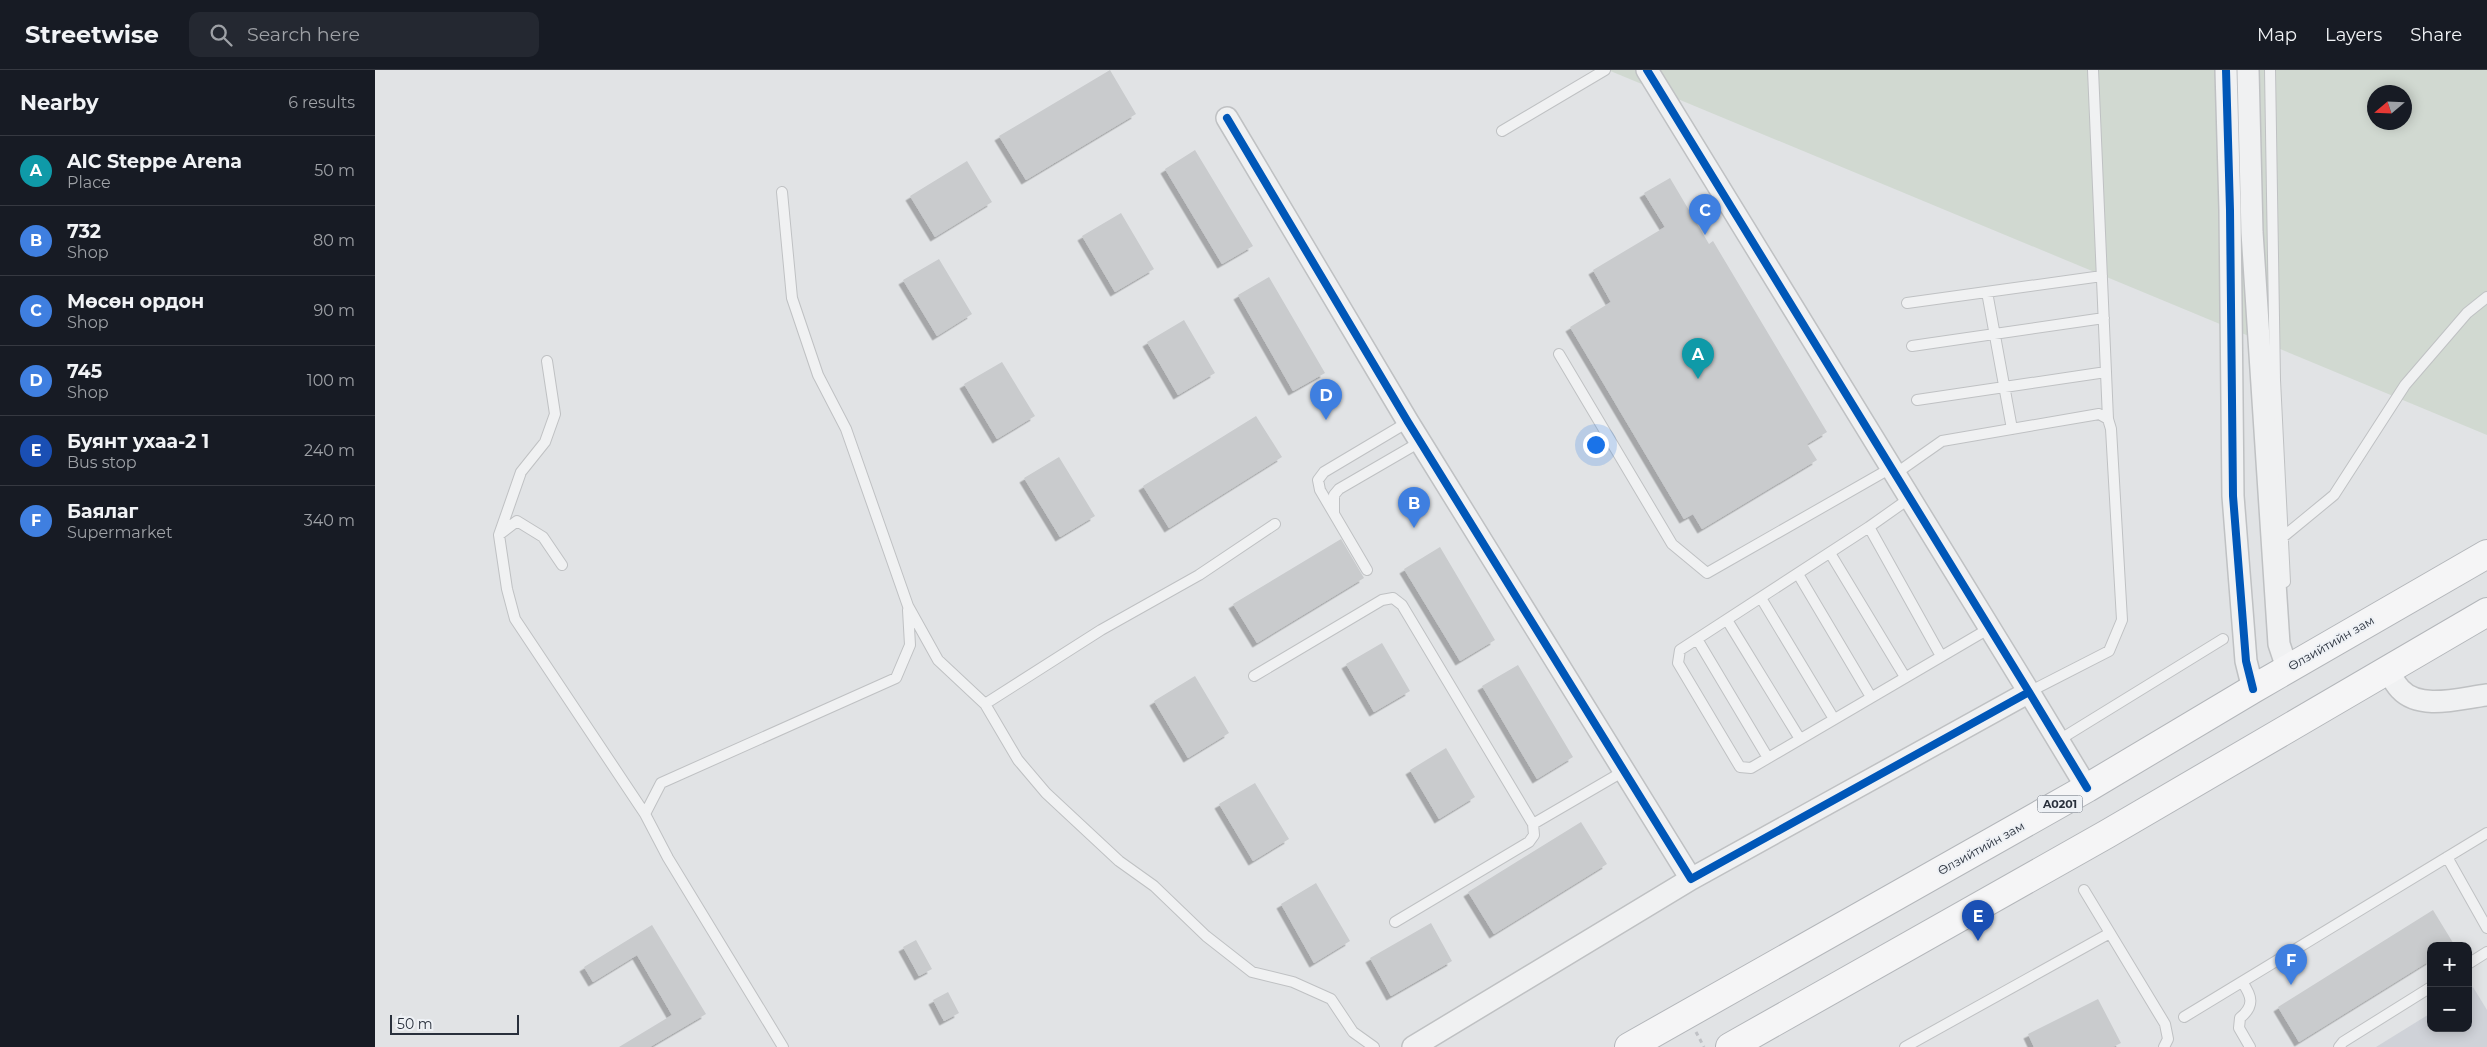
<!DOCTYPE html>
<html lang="en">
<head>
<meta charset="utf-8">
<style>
	body { margin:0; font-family:Montserrat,sans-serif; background:#242831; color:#f1f3f6 }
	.controls { position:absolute; right:15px; bottom:15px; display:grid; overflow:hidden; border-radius:10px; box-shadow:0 2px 12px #0003 }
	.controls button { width:45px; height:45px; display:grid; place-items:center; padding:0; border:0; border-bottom:1px solid #363941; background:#171b24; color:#f1f3f6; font:25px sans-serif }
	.compass { position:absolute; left:1992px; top:15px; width:45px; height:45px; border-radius:50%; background:#171b24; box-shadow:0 2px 12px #0003; rotate:251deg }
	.scale { position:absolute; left:15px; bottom:12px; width:129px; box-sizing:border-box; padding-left:5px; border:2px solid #29303c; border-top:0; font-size:14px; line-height:18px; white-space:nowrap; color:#29303c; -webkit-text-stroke:4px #eef1f5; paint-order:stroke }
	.you { position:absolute; left:1220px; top:374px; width:18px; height:18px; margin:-12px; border:4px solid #fff; border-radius:50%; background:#1a73e8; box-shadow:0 0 0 8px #1a73e833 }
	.badge { display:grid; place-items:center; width:32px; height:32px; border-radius:50%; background:#696f77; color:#fff; font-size:16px; font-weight:700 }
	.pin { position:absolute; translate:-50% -41px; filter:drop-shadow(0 1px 2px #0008) }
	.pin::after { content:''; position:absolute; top:26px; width:18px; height:15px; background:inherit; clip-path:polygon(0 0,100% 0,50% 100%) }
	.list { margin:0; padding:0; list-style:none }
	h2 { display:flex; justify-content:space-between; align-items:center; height:65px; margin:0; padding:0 20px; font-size:21px }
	h2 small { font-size:16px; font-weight:400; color:#9ea1a6 }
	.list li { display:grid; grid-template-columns:32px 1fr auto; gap:15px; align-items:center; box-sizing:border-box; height:70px; padding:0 20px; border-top:1px solid #363941 }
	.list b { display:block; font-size:19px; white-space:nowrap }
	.list p { margin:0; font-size:16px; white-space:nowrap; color:#9ea1a6 }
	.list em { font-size:16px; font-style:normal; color:#9ea1a6 }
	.icon { flex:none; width:28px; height:28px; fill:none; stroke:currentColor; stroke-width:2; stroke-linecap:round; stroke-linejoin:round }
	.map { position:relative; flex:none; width:2112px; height:977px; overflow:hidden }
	header { display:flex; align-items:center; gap:30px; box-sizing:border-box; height:70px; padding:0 25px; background:#171b24; border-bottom:1px solid #363941 }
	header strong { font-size:24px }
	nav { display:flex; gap:28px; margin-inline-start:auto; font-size:18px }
	.search { width:350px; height:45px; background:#242831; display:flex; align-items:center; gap:12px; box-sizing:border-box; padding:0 18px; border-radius:10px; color:#9ea1a6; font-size:19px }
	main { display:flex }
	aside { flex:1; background:#171b24 }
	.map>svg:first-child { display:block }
	.built { fill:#cfd2d8 }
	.green { fill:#d1d9d1; fill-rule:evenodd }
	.building { fill:#c9cbcd; filter:url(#shadow) }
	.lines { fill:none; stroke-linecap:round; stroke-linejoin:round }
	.lane-casing { stroke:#bfc1c3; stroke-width:12 }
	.street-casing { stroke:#bfc1c3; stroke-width:24 }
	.highway-casing { stroke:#b3b6ba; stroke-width:30 }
	.path { stroke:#bfc1c5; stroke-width:3; stroke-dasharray:4 4; stroke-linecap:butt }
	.lane { stroke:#f0f1f2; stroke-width:10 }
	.street { stroke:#f0f1f2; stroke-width:21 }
	.highway { stroke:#f5f5f6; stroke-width:28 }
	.cycleway-casing { stroke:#eef1f5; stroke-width:11 }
	.cycleway { stroke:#0057b8; stroke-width:8 }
	.labels { text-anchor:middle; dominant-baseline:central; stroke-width:4; stroke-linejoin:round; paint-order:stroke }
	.shield { fill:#eef1f5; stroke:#646a74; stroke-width:1 }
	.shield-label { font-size:11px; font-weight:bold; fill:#29303c }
	.street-label { font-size:12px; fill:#29303c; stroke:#eef1f5 }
</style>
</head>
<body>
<header>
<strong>Streetwise</strong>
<div class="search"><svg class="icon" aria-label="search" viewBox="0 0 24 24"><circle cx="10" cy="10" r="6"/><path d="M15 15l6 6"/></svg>Search here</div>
<nav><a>Map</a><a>Layers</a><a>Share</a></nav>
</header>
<main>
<aside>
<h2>Nearby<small>6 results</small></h2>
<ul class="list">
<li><span class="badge" style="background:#0f9aa8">A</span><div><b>AIC Steppe Arena</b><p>Place</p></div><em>50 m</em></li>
<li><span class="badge" style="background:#3f7fe0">B</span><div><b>732</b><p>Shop</p></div><em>80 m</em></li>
<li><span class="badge" style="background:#3f7fe0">C</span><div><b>Мөсөн ордон</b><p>Shop</p></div><em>90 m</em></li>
<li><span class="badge" style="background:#3f7fe0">D</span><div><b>745</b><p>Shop</p></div><em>100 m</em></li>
<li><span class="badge" style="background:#1a4fb4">E</span><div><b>Буянт ухаа-2 1</b><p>Bus stop</p></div><em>240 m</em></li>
<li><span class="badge" style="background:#3f7fe0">F</span><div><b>Баялаг</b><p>Supermarket</p></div><em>340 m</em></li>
</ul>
</aside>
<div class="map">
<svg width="2112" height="977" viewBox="0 0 2112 977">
	<defs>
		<filter id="shadow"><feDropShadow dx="-4.5" dy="4.5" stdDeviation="0" flood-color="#0004"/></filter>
	</defs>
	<rect width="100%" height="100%" fill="#e1e3e5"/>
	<!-- built -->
	<path class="built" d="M 2098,917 L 2112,940 L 2112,977 L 2001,977 L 2056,943 L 2056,958 L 2093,958 L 2093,920 Z"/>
	<!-- green -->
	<path class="green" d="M 1233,0 L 2112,0 L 2112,365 ZM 2000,22 L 2030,22 L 2030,52 L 2000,52 Z"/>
	<!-- building -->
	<path class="building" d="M 735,0 L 761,44 L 651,110 L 624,66 Z
		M 820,80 L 878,176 L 847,194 L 790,99 Z
		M 592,91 L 617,132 L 560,167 L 535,126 Z
		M 1295,108 L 1334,174 L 1338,171 L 1452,362 L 1432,374 L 1442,390 L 1327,459 L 1318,444 L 1309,449 L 1195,257 L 1236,232 L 1218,200 L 1290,157 L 1269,123 Z
		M 746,143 L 779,199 L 740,222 L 707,166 Z
		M 564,189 L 597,244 L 562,266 L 528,210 Z
		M 894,207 L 950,303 L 918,321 L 863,225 Z
		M 809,250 L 840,303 L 803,325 L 772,272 Z
		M 627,292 L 660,346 L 622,369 L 589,314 Z
		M 881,346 L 907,387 L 794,458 L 768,416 Z
		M 684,387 L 720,446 L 685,467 L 649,408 Z
		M 966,469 L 989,508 L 882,573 L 858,534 Z
		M 1065,477 L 1120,570 L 1085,591 L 1029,499 Z
		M 1007,573 L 1035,621 L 999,642 L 971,594 Z
		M 1143,595 L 1198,687 L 1162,709 L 1107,616 Z
		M 820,606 L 854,663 L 813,688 L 779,631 Z
		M 1071,678 L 1100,727 L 1064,749 L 1035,700 Z
		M 880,713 L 914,769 L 878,791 L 844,734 Z
		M 1206,752 L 1232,794 L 1119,864 L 1093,822 Z
		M 941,813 L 975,871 L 939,893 L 906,834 Z
		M 2058,840 L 2080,876 L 2056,876 L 2056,890 L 1924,972 L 1903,937 Z
		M 1056,853 L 1077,891 L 1016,926 L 995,888 Z
		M 277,855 L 331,944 L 275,977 L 244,977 L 297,945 L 262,885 L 218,912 L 209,897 Z
		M 541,870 L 557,899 L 544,906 L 528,877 Z
		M 573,922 L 584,943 L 569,951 L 558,930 Z
		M 1723,929 L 1746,973 L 1738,977 L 1659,977 L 1653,964 Z"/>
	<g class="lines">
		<defs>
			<path id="lane" d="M 1718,0 L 1733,349
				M 1895,0 L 1900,310 L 1910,512
				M 1127,61 L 1230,0
				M 407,122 L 417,228 L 443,305 L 471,359 L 533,536 L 563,590 L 610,634 L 643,690 L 671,723 L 744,791 L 779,816 L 831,866 L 877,902 L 918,912 L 956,929 L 978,962 L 999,977
				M 1612,222 L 1637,359
				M 1532,233 L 1727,206
				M 1537,276 L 1729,248
				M 1184,284 L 1297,474 L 1332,503 L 1516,398
				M 172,291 L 180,344 L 170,372 L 146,402 L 124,465 L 132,519 L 140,549 L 270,744
				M 1542,330 L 1731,302
				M 1520,404 L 1567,371 L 1724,344 L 1733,349 L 1736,359 L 1747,550 L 1734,581 L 1654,622
				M 959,442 L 959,425 L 964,419 L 1045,372
				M 1494,457 L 1535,428
				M 125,464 L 142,451 L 168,467 L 187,495
				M 1908,467 L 1959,425 L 2030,315 L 2092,243 L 2112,227
				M 1455,483 L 1530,607
				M 992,500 L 945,420 L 943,410 L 949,402 L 1033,352
				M 1423,504 L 1496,627
				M 1386,528 L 1459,649
				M 1352,550 L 1425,669
				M 1322,569 L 1393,688
				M 1566,586 L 1494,457 L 1305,580 L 1303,593 L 1365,697 L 1376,698 C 1455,651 1535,605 1615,558
				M 879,606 L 1007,530 L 1018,528 L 1027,535 L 1158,754 L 1159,765 L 1154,772 L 1020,852
				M 610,634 L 726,560 L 824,505 L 900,454
				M 1684,670 L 1848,569
				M 1158,754 L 1249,701
				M 2072,787 L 2112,858
				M 1735,863 L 1790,954 L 1793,969 L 1789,977
				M 2093,894 L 2112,882
				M 1867,912 C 1877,926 1880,936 1865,948 L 1864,958 L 1875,977
				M 1809,947 L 2112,763
				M 408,977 L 293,788 L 270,744 L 286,713 L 521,608 L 535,575 L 533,540
				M 1530,977 L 1735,863 L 1709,820
				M 1964,977 L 1968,972 L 2056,917"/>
			<path id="street" d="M 1272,0 L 1654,622
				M 1851,0 L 1855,140 L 1858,426 L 1871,591 L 1878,619
				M 1873,0 L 1877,162 L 1904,574 L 1912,598
				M 852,48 L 1033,352 L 1316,809 L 1654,622 L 1712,718
				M 2012,599 C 2016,606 2020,614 2025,619 C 2045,641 2086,628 2112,625
				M 1038,977 L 1316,809"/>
			<path id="highway" d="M 1254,977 L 1712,718 L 1878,619 L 2112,484
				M 1355,977 L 1732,764 L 2112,542"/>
		</defs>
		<!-- lane casing -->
		<use href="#lane" class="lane-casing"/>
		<!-- street casing -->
		<use href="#street" class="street-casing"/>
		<!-- highway casing -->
		<use href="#highway" class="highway-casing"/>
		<!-- path -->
		<path class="path" d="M 1321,962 L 1329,977"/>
		<!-- lane -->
		<use href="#lane" class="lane"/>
		<!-- street -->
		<use href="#street" class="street"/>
		<!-- highway -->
		<use href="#highway" class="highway"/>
		<defs>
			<path id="cycleway" d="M 1272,0 L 1654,622
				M 1851,0 L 1855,140 L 1858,426 L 1871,591 L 1878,619
				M 852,48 L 1033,352 L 1316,809 L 1654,622 L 1712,718"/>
		</defs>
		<!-- cycleway casing -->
		<use href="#cycleway" class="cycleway-casing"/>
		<!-- cycleway -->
		<use href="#cycleway" class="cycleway"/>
	</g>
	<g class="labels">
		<!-- shield labels -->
		<rect class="shield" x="1662.5" y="725.5" width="45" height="17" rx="4"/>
		<g class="shield-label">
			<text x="1685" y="734">A0201</text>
		</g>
		<!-- street labels -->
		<g class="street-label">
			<text transform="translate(1956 573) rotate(-30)">Өлзийтийн зам</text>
			<text transform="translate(1606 778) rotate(-29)">Өлзийтийн зам</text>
		</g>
	</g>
</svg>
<div class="controls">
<button>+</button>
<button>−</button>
</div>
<svg class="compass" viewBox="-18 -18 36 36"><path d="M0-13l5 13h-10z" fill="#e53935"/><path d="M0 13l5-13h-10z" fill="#9ea1a6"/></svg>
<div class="scale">50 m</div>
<div class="you"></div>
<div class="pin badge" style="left:1323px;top:309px;background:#0f9aa8">A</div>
<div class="pin badge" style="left:1039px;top:458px;background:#3f7fe0">B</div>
<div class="pin badge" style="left:1330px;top:165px;background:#3f7fe0">C</div>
<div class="pin badge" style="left:951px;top:350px;background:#3f7fe0">D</div>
<div class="pin badge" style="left:1603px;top:871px;background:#1a4fb4">E</div>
<div class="pin badge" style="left:1916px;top:915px;background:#3f7fe0">F</div>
</div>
</main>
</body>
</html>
